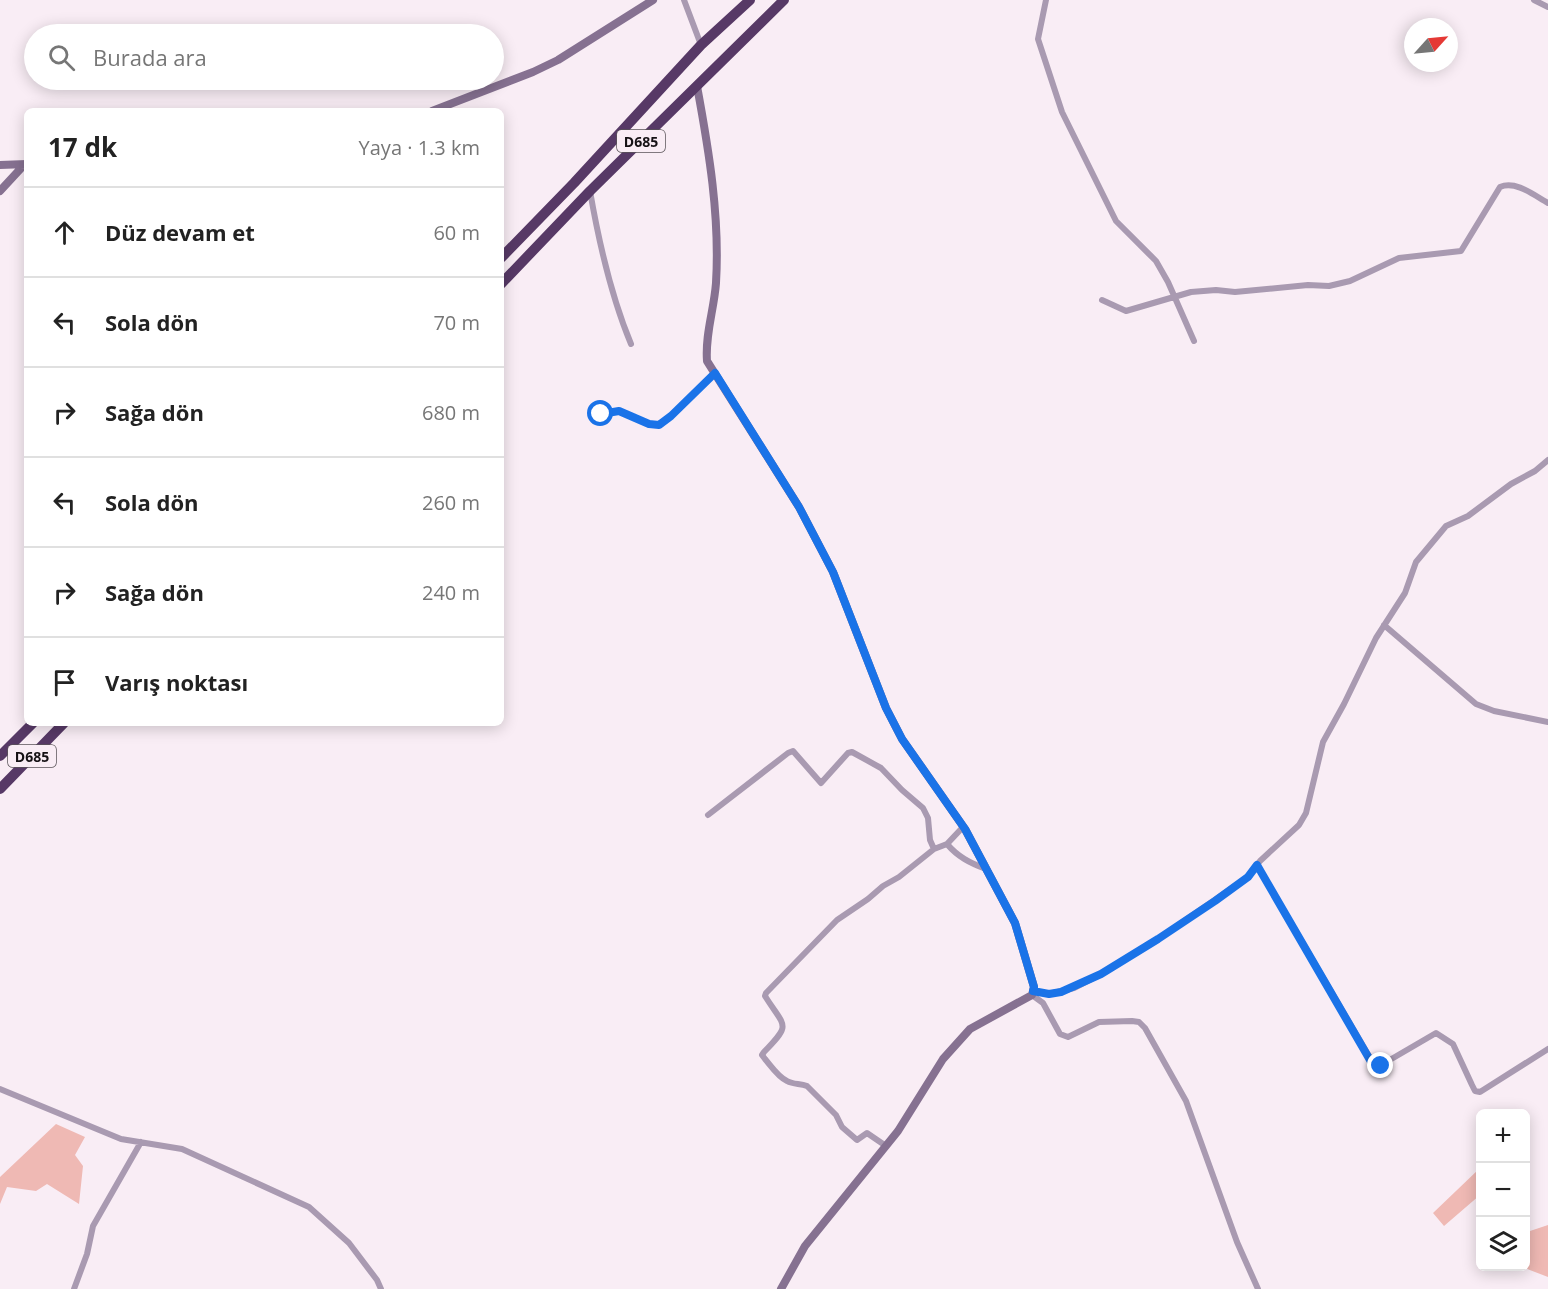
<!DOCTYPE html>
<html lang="tr">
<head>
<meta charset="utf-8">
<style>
	body { margin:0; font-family:"Open Sans",sans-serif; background:#f2f2f2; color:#222 }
	.controls { position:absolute; right:18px; bottom:18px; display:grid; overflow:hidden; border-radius:9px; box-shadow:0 3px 15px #0003 }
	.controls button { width:54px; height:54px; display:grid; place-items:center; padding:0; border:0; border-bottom:2px solid #e0e0e0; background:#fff; color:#222; font:30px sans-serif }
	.compass { position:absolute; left:1404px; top:18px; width:54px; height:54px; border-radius:50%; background:#fff; box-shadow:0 3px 15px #0003; rotate:63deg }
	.stop { position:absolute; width:18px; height:18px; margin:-14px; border:4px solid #1a73e8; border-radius:50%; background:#fff }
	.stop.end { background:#1a73e8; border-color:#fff; box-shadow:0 2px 6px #0008 }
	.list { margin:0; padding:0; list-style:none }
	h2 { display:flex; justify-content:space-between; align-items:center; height:78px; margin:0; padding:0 24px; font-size:26px }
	h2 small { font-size:20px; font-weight:400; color:#767676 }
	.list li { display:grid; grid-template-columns:39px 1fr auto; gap:18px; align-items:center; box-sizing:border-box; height:90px; padding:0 24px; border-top:2px solid #e0e0e0 }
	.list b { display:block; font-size:22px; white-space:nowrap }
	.list em { font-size:20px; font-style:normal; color:#767676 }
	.icon { flex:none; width:33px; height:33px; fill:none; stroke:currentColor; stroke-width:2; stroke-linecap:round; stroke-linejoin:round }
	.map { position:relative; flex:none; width:1548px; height:1289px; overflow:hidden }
	.search { position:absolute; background:#fff; box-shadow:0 3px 15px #0003; left:24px; top:24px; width:480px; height:66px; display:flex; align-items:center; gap:15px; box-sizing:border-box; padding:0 21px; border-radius:33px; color:#767676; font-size:22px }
	.panel { position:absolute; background:#fff; box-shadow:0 3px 15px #0003; left:24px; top:108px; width:480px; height:618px; border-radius:9px }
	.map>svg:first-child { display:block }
	.green { fill:#efb9b4 }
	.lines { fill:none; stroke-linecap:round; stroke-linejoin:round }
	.street { stroke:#a99ab1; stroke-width:6 }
	.secondary { stroke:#867191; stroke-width:8 }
	.highway { stroke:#573966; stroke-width:10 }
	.route { stroke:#1a73e8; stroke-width:8 }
	.labels { text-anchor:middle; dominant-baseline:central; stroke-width:6; stroke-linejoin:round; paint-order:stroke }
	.shield { fill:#f9edf5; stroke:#595358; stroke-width:1.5 }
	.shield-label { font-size:14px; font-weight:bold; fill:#151114 }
</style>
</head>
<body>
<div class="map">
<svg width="1548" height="1289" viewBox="0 0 1548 1289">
	<rect width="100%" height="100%" fill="#f9edf5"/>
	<!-- green -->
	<path class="green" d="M 56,1124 L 85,1137 L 75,1155 L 83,1166 L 79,1204 L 47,1184 L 36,1191 L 7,1187 L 0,1204 L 0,1177 Z
		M 1480,1168 L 1480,1195 L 1444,1226 L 1433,1213 Z
		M 1548,1225 L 1548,1277 L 1522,1267 L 1526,1266 L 1526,1239 L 1529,1240 L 1530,1231 Z"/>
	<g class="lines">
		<!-- street -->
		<path class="street" d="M 684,0 L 701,45
			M 1046,0 L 1038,39 L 1062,112 L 1116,221 L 1156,261 L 1168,282 L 1194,341
			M 1534,0 L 1548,7
			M 590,191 C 599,243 611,296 631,344
			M 1102,300 L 1126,311 L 1191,292 L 1216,290 L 1235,292 L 1308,285 L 1329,286 L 1350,281 L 1399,258 L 1461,251 L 1500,187 C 1516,180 1535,196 1548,203
			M 601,414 L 619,411 L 649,424 L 659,425 L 671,416 L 715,373
			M 1384,625 L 1476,704 L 1494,711 L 1548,722
			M 708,815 L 788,753 L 793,751 L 821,783 L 848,753 L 852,752 L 881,768 L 902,790 L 923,808 L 928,818 L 930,840 L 934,849
			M 947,844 C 958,857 970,863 986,869
			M 1257,865 L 1376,1068 L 1436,1033 L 1453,1044 L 1472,1085 L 1475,1091 L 1480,1092 L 1548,1049
			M 1033,991 L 1049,994 L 1074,988 L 1101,974 L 1158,939 L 1248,877 L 1260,861 L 1299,825 L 1306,813 L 1323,742 L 1344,704 L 1376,638 L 1405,593 L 1416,562 L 1446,526 L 1468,516 L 1511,484 L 1535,471 L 1548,460
			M 1032,995 L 1043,1003 L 1060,1034 L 1068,1037 L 1099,1022 L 1132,1021 L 1139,1022 L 1145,1028 L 1186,1101 L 1237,1242 L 1258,1289
			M 0,1089 L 121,1139 L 182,1149 L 309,1207 L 349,1243 L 377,1280 L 381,1289
			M 886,1146 L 867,1133 L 857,1140 L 842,1127 L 836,1115 L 807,1086 C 800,1083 794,1085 787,1081 C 778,1077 771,1066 765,1059 L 762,1055 L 764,1052 C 792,1023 785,1028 765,996 L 766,993 L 837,920 L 868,899 L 883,886 L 899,877 L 934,849 L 947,844 L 963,827
			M 74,1289 L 87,1254 L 93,1226 L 141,1142"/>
		<!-- secondary -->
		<path class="secondary" d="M 697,86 C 709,151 720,217 716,283 C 714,310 705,334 707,361 L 799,507 L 833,572 L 886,708 L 902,739 L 965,829 L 1015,923 L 1034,987 L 1032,995 L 970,1029 L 943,1059 L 898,1131 L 805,1246 L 781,1289
			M 432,111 L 533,72 L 558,60 L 653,0
			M 0,165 L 27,164
			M 0,191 L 24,165"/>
		<!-- highway -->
		<path class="highway" d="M 501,258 L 574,183 L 701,45 L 750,0
			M 501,284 L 590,191 L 784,0
			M 0,756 L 33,723
			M 0,789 L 64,723"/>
	</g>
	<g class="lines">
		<!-- route -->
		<path class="route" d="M 601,414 L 619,411 L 649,424 L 659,425 L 671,416 L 715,373 L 799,507 L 833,572 L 886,708 L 902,739 L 965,829 L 1015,923 L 1034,987 L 1033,991 L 1049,994 L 1061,992 L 1101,974 L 1158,939 L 1215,901 L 1248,877 L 1257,865 L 1370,1060 L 1376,1068 L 1381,1066"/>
	</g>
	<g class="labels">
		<!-- shield labels -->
		<g class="shield">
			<rect x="617" y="130" width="48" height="22" rx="4.5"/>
			<rect x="8" y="745" width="48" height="22" rx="4.5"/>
		</g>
		<g class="shield-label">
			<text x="641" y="141">D685</text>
			<text x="32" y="756">D685</text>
		</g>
	</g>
</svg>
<div class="controls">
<button>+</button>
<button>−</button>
<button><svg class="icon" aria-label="layers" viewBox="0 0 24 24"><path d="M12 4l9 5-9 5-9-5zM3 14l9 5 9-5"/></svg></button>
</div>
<svg class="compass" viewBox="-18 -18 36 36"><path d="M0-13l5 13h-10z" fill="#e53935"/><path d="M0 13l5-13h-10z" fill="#767676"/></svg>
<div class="stop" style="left:601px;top:414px"></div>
<div class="stop end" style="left:1381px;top:1066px"></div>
<div class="search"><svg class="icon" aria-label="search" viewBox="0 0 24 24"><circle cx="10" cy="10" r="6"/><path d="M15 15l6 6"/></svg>Burada ara</div>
<section class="panel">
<h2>17 dk<small>Yaya · 1.3 km</small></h2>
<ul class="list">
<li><svg class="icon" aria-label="ahead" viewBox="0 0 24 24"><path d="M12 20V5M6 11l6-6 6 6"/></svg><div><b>Düz devam et</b></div><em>60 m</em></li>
<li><svg class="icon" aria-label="left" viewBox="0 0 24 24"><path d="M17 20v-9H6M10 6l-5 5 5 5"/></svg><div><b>Sola dön</b></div><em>70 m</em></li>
<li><svg class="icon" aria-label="right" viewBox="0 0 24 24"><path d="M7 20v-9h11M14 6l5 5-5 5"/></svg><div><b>Sağa dön</b></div><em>680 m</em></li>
<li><svg class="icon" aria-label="left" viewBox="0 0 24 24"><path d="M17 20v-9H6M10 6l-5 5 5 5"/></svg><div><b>Sola dön</b></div><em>260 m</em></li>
<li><svg class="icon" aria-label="right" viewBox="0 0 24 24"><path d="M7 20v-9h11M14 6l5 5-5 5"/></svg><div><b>Sağa dön</b></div><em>240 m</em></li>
<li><svg class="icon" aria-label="arrive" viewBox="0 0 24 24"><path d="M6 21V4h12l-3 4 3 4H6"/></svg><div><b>Varış noktası</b></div></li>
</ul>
</section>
</div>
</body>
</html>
